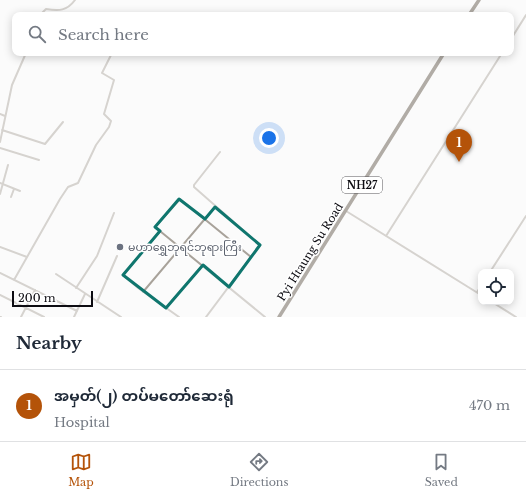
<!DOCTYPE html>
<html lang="en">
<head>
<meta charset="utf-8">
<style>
	body { margin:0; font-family:"Libre Baskerville","Noto Sans Myanmar",serif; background:#f2f2f3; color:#1f2937 }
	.controls { position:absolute; right:12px; bottom:12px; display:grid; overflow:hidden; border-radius:8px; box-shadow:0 2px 10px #0003 }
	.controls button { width:36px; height:36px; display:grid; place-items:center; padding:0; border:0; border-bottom:1px solid #e0e1e3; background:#fff; color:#1f2937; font:20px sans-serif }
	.scale { position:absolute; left:12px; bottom:10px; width:81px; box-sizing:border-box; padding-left:4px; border:2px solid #0d0c12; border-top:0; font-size:11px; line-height:14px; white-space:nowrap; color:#0d0c12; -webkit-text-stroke:3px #fff; paint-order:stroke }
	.you { position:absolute; left:269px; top:138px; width:14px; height:14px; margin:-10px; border:3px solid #fff; border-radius:50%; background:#1a73e8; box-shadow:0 0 0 6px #1a73e833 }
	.badge { display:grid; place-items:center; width:26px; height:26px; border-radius:50%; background:#b45309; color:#fff; font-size:13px; font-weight:700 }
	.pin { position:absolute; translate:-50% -33px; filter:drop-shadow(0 1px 2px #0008) }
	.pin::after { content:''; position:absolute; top:21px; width:14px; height:12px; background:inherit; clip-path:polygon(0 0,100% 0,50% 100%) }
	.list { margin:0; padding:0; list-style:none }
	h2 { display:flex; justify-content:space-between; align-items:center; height:52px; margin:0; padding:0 16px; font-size:17px }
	h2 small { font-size:13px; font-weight:400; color:#747a83 }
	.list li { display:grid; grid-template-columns:26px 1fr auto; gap:12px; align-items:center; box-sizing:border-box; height:72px; padding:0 16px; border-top:1px solid #e0e1e3 }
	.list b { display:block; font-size:15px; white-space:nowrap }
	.list p { margin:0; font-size:13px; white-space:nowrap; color:#747a83 }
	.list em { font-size:13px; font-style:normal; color:#747a83 }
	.icon { flex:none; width:22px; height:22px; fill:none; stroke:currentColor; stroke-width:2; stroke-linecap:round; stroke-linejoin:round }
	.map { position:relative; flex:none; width:526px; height:317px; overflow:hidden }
	.search { position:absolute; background:#fff; box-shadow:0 2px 10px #0003; left:12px; right:12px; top:12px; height:44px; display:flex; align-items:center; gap:10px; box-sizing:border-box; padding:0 14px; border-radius:8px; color:#747a83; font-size:15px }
	.sheet { height:124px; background:#fff }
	nav { display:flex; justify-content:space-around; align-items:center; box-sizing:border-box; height:56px; border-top:1px solid #e0e1e3; background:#fff; font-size:11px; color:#747a83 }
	nav a { display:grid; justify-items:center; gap:2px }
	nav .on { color:#b45309 }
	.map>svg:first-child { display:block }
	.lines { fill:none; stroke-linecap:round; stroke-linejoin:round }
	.minor { stroke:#a8a29a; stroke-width:2 }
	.trunk { stroke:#574c3e; stroke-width:3.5 }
	.marked { fill:none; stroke:#0f766e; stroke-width:3; stroke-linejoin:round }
	.worship-dot { fill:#6b7280; stroke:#fff; stroke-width:1.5 }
	.labels { text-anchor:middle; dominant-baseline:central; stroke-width:3; stroke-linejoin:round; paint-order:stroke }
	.shield { fill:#fff; stroke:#565559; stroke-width:1 }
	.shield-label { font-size:10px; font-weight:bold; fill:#0d0c12 }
	.worship-label { font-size:11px; fill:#5b616d; stroke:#fff; text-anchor:start }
	.street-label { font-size:11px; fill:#0d0c12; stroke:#fff }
</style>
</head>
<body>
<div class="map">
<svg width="526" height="317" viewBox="0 0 526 317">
	<rect width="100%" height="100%" fill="#fbfbfb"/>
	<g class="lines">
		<!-- minor -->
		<path class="minor" d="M 40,15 L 46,9 C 59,11 67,11 75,0
			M 511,39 L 526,15
			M 0,114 L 5,116
			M 2,130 L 45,144 L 63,122
			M 0,142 L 12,85 L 26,53
			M 0,148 L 39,160
			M 0,183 L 20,191
			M 0,194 L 8,165
			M 11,197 L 14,189
			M 346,211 L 481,295
			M 160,231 L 123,275 L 138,288 L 179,317
			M 386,236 L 502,53
			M 0,247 L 27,257
			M 251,257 L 180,199 L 155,227 L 265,317
			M 490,272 L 526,216
			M 0,273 L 77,311
			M 56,274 L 121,317
			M 14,280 L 60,199 L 68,187 L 78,183 L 96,145 L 109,127 L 111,121 L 104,114 L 114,80 L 102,73 L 112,53
			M 76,288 L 97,256 L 114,213
			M 143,292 L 215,207
			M 477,292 L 481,286
			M 0,295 L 44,317
			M 97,302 L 117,256
			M 492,302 L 516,317
			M 166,308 L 203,265
			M 0,317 L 1,317
			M 21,317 L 35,290
			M 74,317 L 85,294
			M 206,317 L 260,245 L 194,187 L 194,185 L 220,152"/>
		<!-- trunk -->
		<path class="trunk" d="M 469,15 L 479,0
			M 279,317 L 444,53"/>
	</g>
	<!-- marked area -->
	<path d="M0 0H526V317H0ZM 179,199 L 205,219 L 215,207 L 260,245 L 229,287 L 203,265 L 166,308 L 123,275 L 160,231 L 155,227 Z" fill="#fbfbfb" fill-opacity=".55" fill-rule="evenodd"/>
	<path class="marked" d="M 179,199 L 205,219 L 215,207 L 260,245 L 229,287 L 203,265 L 166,308 L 123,275 L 160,231 L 155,227 Z"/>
	<!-- markers -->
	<circle class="worship-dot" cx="120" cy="247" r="4"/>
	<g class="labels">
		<!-- shield labels -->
		<rect class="shield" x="342" y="177" width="40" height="16" rx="3"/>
		<g class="shield-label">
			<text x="362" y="185">NH27</text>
		</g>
		<!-- worship labels -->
		<g class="worship-label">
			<text x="128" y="247">မဟာရွှေဘုရင်ဘုရားကြီး</text>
		</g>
		<!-- street labels -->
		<g class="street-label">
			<text transform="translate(310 252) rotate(-58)">Pyi Htaung Su Road</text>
		</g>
	</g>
</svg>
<div class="controls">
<button><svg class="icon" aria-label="locate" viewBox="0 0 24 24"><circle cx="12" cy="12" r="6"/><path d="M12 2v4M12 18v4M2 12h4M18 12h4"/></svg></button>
</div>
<div class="scale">200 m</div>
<div class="you"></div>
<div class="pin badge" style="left:459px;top:162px">1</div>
<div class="search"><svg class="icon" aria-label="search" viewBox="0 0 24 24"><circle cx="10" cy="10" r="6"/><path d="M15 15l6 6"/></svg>Search here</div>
</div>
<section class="sheet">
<h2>Nearby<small></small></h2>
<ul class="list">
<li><span class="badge">1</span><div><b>အမှတ်(၂) တပ်မတော်ဆေးရုံ</b><p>Hospital</p></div><em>470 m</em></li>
</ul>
</section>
<nav>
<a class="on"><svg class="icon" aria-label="map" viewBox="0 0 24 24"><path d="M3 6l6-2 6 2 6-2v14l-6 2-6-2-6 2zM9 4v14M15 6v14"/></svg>Map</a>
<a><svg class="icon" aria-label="directions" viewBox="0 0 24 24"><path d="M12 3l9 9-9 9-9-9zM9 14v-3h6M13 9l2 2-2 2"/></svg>Directions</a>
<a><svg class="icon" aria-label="saved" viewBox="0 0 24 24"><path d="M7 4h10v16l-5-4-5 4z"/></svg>Saved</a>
</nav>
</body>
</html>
